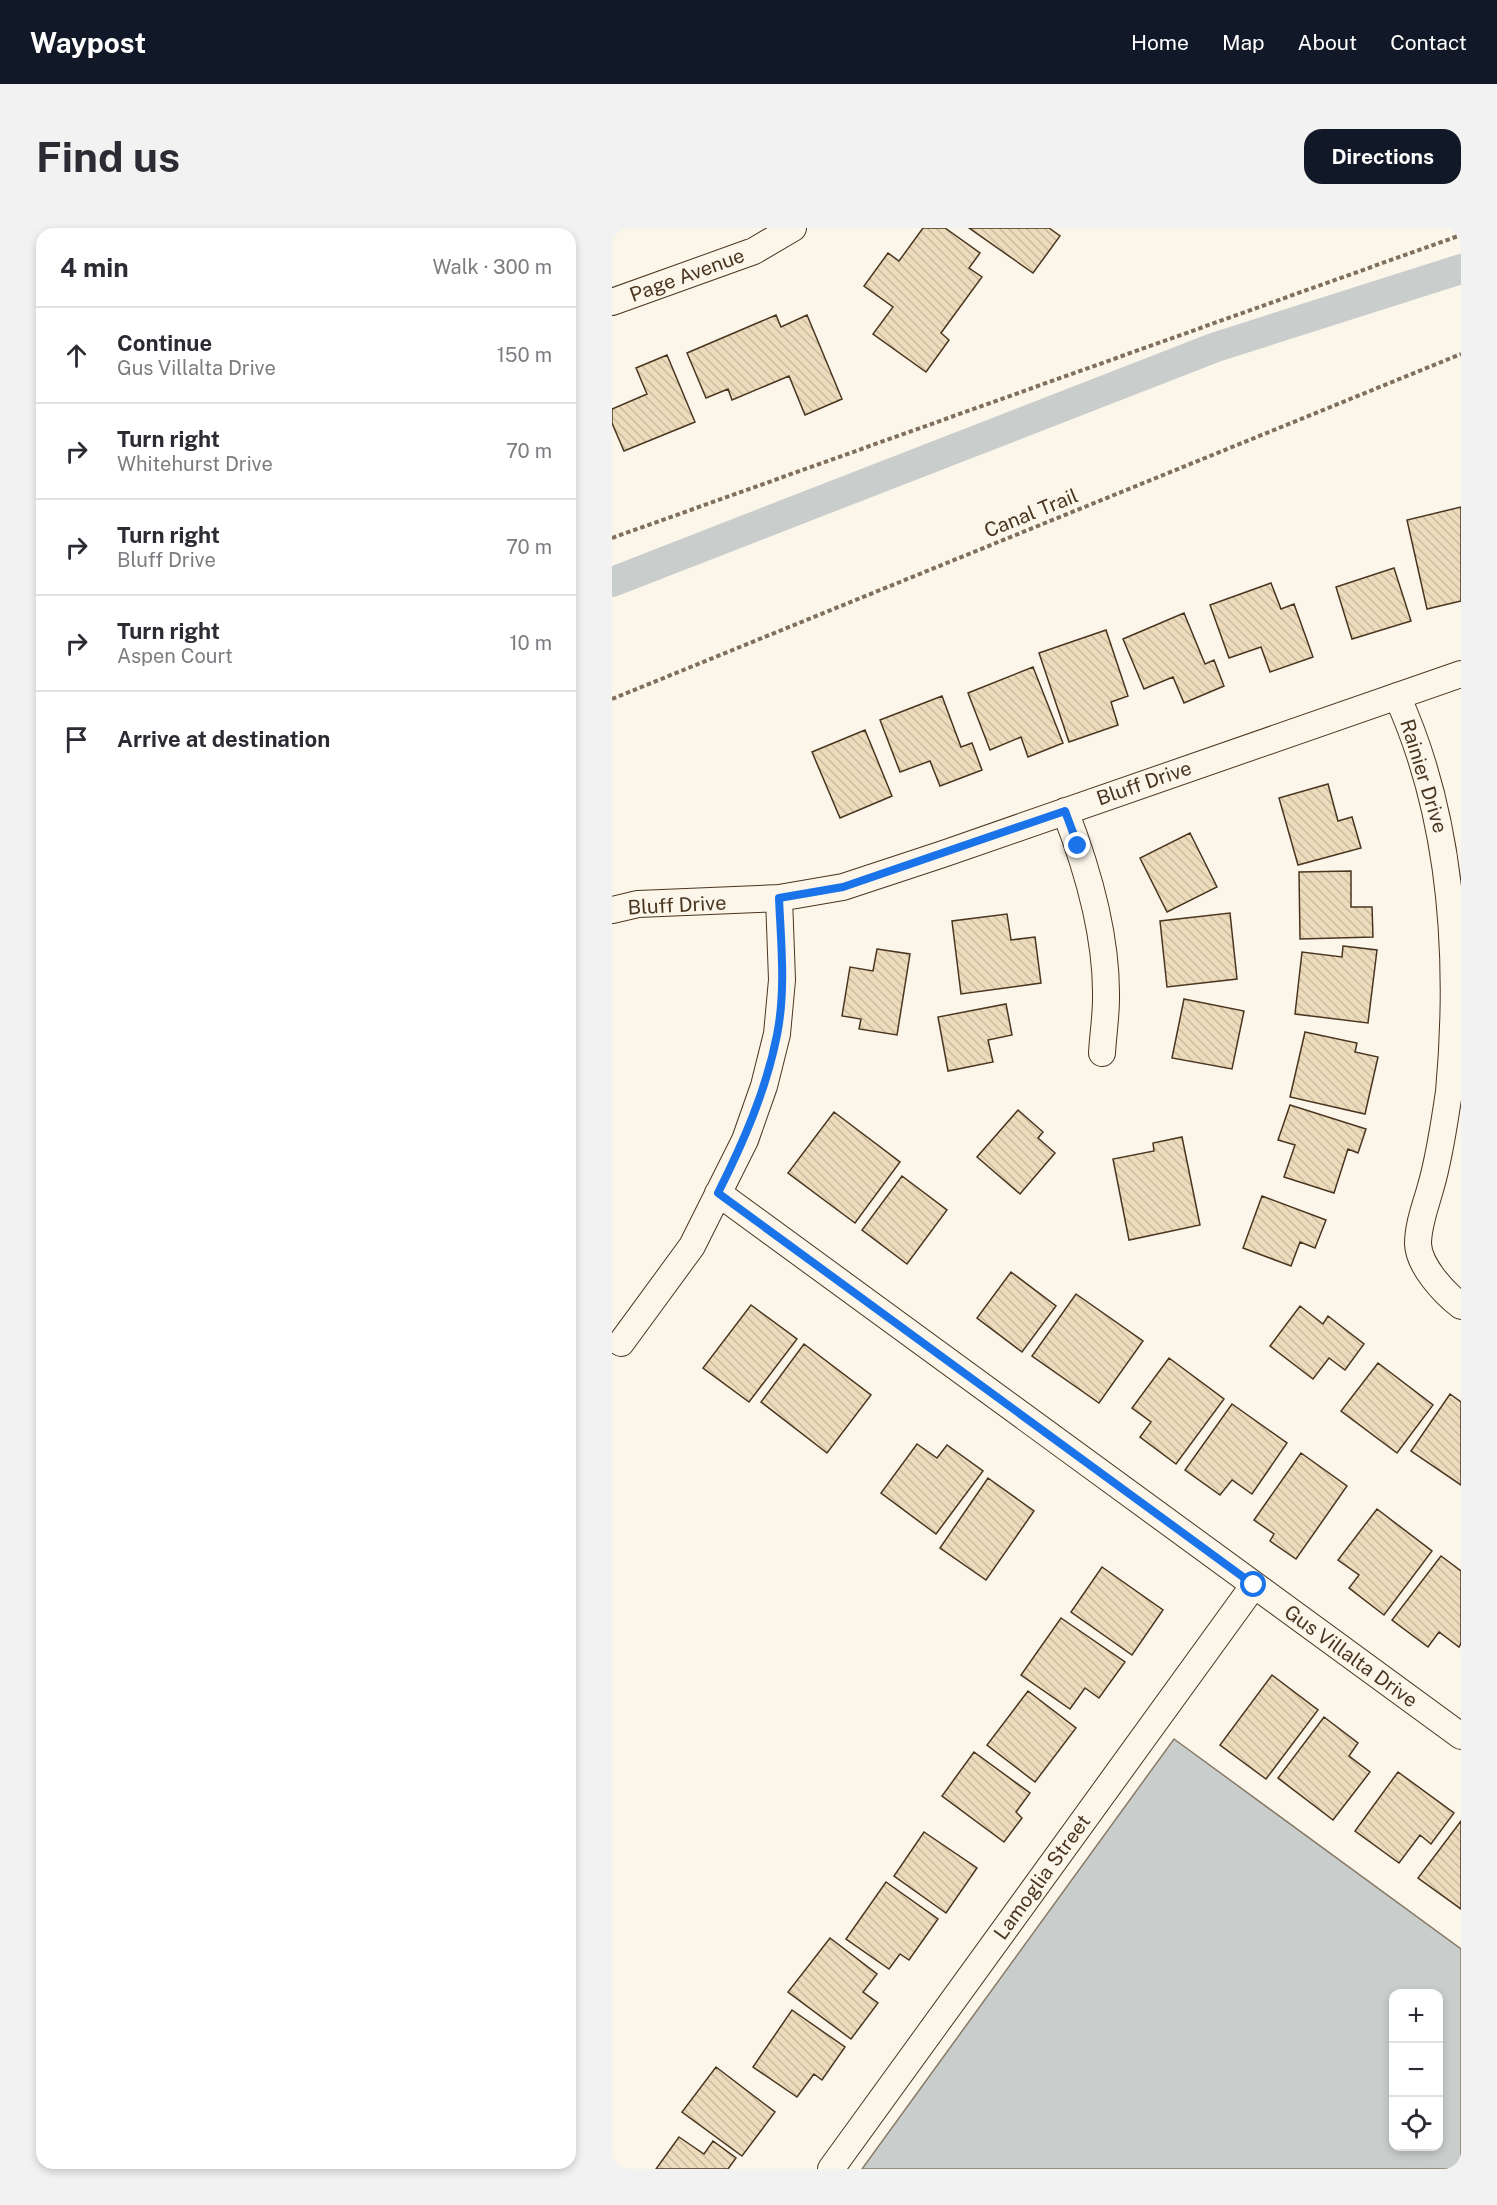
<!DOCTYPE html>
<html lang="en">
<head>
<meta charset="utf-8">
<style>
	body { margin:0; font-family:"Public Sans",sans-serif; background:#f2f2f3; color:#2b2b33 }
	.controls { position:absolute; right:18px; bottom:18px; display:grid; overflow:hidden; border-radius:12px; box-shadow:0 3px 9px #0003 }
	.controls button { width:54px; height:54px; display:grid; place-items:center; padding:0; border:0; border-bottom:2px solid #e1e1e2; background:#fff; color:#2b2b33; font:30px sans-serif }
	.stop { position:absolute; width:18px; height:18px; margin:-14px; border:4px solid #1a73e8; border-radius:50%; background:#fff }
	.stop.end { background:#1a73e8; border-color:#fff; box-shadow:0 2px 6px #0008 }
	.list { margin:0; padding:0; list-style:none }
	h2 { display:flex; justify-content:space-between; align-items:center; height:78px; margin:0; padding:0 24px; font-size:26px }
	h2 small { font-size:20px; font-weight:400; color:#7c7c81 }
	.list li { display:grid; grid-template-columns:39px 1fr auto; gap:18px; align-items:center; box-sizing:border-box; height:96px; padding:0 24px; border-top:2px solid #e1e1e2 }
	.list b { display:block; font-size:22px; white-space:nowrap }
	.list p { margin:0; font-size:20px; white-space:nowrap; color:#7c7c81 }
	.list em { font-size:20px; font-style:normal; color:#7c7c81 }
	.icon { flex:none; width:33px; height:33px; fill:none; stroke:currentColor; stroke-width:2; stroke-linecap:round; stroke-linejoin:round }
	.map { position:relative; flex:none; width:849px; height:1941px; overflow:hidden; border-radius:18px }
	header { display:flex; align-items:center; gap:36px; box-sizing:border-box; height:84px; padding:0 30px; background:#111827; color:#fff }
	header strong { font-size:28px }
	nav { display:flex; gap:33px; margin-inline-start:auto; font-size:21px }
	.intro { display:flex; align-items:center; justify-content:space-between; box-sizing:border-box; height:144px; padding:0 36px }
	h1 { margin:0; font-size:42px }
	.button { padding:15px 27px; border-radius:18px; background:#111827; color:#fff; font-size:21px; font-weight:700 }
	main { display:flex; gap:36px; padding:0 36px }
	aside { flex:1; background:#fff; border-radius:18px; box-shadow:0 3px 9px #0003 }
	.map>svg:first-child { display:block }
	.water { fill:#c9cecd; stroke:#887966; stroke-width:1.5; fill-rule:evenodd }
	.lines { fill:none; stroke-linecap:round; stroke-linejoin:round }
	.stream { stroke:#c9cecd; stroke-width:9 }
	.canal { stroke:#c9cecd; stroke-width:30 }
	.building { fill:url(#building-back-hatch); stroke:#4a3520; stroke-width:1.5 }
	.minor-casing { stroke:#4a3520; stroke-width:28 }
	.path { stroke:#7f6f5c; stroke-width:4; stroke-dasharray:4.5 3; stroke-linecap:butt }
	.minor { stroke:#fbf6e9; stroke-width:26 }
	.route { stroke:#1a73e8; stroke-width:8 }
	.labels { text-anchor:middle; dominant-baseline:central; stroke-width:4.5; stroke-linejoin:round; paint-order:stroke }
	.street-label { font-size:20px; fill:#4a3520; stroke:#fbf6e9 }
</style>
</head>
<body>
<header>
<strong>Waypost</strong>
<nav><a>Home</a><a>Map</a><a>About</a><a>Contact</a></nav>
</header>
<div class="intro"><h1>Find us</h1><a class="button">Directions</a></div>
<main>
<aside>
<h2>4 min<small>Walk · 300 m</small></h2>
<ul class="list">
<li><svg class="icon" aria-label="ahead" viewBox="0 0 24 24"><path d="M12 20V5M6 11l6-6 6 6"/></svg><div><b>Continue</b><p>Gus Villalta Drive</p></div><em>150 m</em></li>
<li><svg class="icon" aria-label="right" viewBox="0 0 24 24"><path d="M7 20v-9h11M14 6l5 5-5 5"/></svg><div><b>Turn right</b><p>Whitehurst Drive</p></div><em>70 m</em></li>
<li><svg class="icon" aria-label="right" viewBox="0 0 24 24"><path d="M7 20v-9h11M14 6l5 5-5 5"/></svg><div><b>Turn right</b><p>Bluff Drive</p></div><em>70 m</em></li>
<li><svg class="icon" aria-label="right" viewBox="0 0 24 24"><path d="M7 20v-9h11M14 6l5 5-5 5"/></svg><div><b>Turn right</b><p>Aspen Court</p></div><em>10 m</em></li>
<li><svg class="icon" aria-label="arrive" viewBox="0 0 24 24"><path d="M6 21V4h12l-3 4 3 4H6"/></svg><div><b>Arrive at destination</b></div></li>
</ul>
</aside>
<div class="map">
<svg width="849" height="1941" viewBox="0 0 849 1941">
	<defs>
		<pattern id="building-back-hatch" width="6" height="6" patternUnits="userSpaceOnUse" patternTransform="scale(1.5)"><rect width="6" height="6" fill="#ecdcbc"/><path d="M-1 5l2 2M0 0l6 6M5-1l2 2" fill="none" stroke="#ccbda1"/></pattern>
	</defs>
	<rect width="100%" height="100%" fill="#fbf6e9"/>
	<!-- water -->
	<path class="water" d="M 562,1511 L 849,1721 L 849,1941 L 250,1941 ZM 782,1766 L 826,1766 L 826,1918 L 782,1918 Z"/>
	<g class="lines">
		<!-- stream -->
		<path class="stream" d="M 742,70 L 763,63"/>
		<!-- canal -->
		<path class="canal" d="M 0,354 L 604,119 L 849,41"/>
	</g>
	<!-- building -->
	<path class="building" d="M 311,0 L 333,0 L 368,25 L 357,40 L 370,49 L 329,105 L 337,112 L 314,144 L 261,106 L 281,79 L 252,58 L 276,25 L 287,33 Z
		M 357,0 L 437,0 L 448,8 L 421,45 Z
		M 164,87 L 169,99 L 195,87 L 230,171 L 193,187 L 177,148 L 120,172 L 116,161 L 94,170 L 75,125 Z
		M 55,127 L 83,194 L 12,223 L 0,195 L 0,181 L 35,166 L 24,140 Z
		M 849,279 L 849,373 L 815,381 L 795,292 Z
		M 782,340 L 799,393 L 740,411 L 724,359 Z
		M 659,355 L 669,381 L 682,376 L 701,429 L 658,444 L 649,419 L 617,430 L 598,377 Z
		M 572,385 L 593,436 L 602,432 L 612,458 L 572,475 L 561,449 L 532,461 L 511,411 Z
		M 494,402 L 516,468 L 499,474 L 506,497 L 457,514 L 427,425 Z
		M 421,439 L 451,515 L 416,529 L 409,509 L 378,522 L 356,465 Z
		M 330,468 L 349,519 L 360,515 L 370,542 L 328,558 L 318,533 L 288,544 L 268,492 Z
		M 253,502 L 280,568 L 228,590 L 200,524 Z
		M 716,556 L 726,593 L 740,589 L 749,620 L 686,637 L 667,570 Z
		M 578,605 L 605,659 L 555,684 L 528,630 Z
		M 739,643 L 739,679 L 760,679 L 761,709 L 688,711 L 687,644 Z
		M 618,685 L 625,751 L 555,759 L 548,693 Z
		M 395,686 L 399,712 L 423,709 L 429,755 L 349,766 L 340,693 Z
		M 731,718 L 765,722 L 756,795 L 683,786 L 690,724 L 730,729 Z
		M 265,721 L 298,726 L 285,807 L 247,801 L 249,791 L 230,788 L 238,739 L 261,743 Z
		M 572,771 L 632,783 L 620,841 L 560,830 Z
		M 394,776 L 400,807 L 376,812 L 381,834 L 336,843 L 326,789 Z
		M 693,804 L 745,815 L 743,824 L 766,829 L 753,886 L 678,869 Z
		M 678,877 L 754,901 L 746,925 L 736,921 L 722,965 L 672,949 L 683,917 L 666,912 Z
		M 406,882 L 431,904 L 426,910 L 443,925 L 408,966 L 365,929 Z
		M 222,884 L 288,934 L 243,995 L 176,945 Z
		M 570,909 L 588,997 L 517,1012 L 501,931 L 542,923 L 541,915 Z
		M 290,948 L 335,982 L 295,1036 L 250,1002 Z
		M 650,968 L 714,992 L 703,1020 L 688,1014 L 679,1038 L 631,1020 Z
		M 399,1044 L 444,1078 L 410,1124 L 365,1090 Z
		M 464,1066 L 531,1113 L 487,1175 L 420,1128 Z
		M 139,1077 L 185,1111 L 137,1174 L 91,1140 Z
		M 688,1078 L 711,1096 L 716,1088 L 752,1116 L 733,1142 L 717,1130 L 701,1151 L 658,1118 Z
		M 192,1116 L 259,1167 L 215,1225 L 149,1174 Z
		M 557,1130 L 612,1171 L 564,1236 L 528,1209 L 539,1194 L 520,1180 Z
		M 766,1135 L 821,1177 L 785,1225 L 729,1183 Z
		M 838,1166 L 849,1174 L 849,1257 L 799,1223 Z
		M 620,1176 L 675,1215 L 640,1266 L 620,1252 L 608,1267 L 573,1242 Z
		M 305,1216 L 325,1230 L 335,1217 L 371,1243 L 324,1306 L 269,1265 Z
		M 689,1225 L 735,1258 L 684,1331 L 658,1313 L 662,1306 L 642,1292 Z
		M 376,1250 L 422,1283 L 374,1352 L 328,1320 Z
		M 765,1281 L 820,1323 L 772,1387 L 737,1360 L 747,1347 L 726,1332 Z
		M 829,1328 L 849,1343 L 849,1415 L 847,1419 L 827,1404 L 816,1419 L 780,1392 Z
		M 490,1339 L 551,1382 L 520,1427 L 459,1384 Z
		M 449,1390 L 513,1434 L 487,1470 L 473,1460 L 458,1481 L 409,1447 Z
		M 660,1447 L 706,1482 L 654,1551 L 608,1517 Z
		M 416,1463 L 464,1500 L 423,1554 L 375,1517 Z
		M 712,1489 L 746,1515 L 737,1528 L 758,1544 L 721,1592 L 666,1550 Z
		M 362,1524 L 418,1565 L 404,1584 L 410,1590 L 392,1614 L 330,1568 Z
		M 786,1544 L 842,1585 L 819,1616 L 808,1607 L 787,1635 L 743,1603 Z
		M 849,1593 L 849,1681 L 806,1650 Z
		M 312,1604 L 365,1640 L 334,1685 L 282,1648 Z
		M 274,1654 L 326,1691 L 297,1732 L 288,1726 L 277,1741 L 234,1711 Z
		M 218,1710 L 265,1746 L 251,1764 L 266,1775 L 239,1811 L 176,1764 Z
		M 180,1782 L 233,1819 L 210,1852 L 202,1846 L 185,1869 L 141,1839 Z
		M 104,1839 L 163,1884 L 130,1928 L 70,1884 Z
		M 67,1909 L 92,1926 L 101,1913 L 124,1930 L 116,1941 L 44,1941 Z"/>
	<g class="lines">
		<defs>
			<path id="minor" d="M 0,74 L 142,23 L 181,0
				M 785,468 C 841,591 849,730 837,864 C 832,896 828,927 819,958 C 814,977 806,996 806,1016 C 807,1038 832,1065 849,1078
				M 453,583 C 476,642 495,707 494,770 C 494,789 491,807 490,825
				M 0,682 L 26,676 L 167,670 L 231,659 L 331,626 L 849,446
				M 106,965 L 849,1508
				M 9,1115 L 80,1018 L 133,912 L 152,858 L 165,806 L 170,752 L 167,670
				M 219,1941 L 642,1357"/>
		</defs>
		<!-- minor casing -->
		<use href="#minor" class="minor-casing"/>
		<!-- path -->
		<path class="path" d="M 0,310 L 849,7
			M 0,471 L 849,126"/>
		<!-- minor -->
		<use href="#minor" class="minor"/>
	</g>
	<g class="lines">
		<!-- route -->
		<path class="route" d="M 466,618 L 453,583 L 231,659 L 167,670 C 169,715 174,762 165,807 C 154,863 131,915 106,965 L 642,1357"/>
	</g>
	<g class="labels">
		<!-- street labels -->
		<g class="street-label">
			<text transform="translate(75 47) rotate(-20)">Page Avenue</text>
			<text transform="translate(419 285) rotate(-22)">Canal Trail</text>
			<text transform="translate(812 548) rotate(73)">Rainier Drive</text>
			<text transform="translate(532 555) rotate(-19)">Bluff Drive</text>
			<text transform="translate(65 677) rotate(-3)">Bluff Drive</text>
			<text transform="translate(739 1428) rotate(36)">Gus Villalta Drive</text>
			<text transform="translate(430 1649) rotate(-54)">Lamoglia Street</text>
		</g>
	</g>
</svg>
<div class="controls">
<button>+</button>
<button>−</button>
<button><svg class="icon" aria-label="locate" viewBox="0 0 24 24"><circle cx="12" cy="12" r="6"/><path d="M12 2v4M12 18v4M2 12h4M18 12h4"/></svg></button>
</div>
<div class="stop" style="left:642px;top:1357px"></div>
<div class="stop end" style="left:466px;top:618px"></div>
</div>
</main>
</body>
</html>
